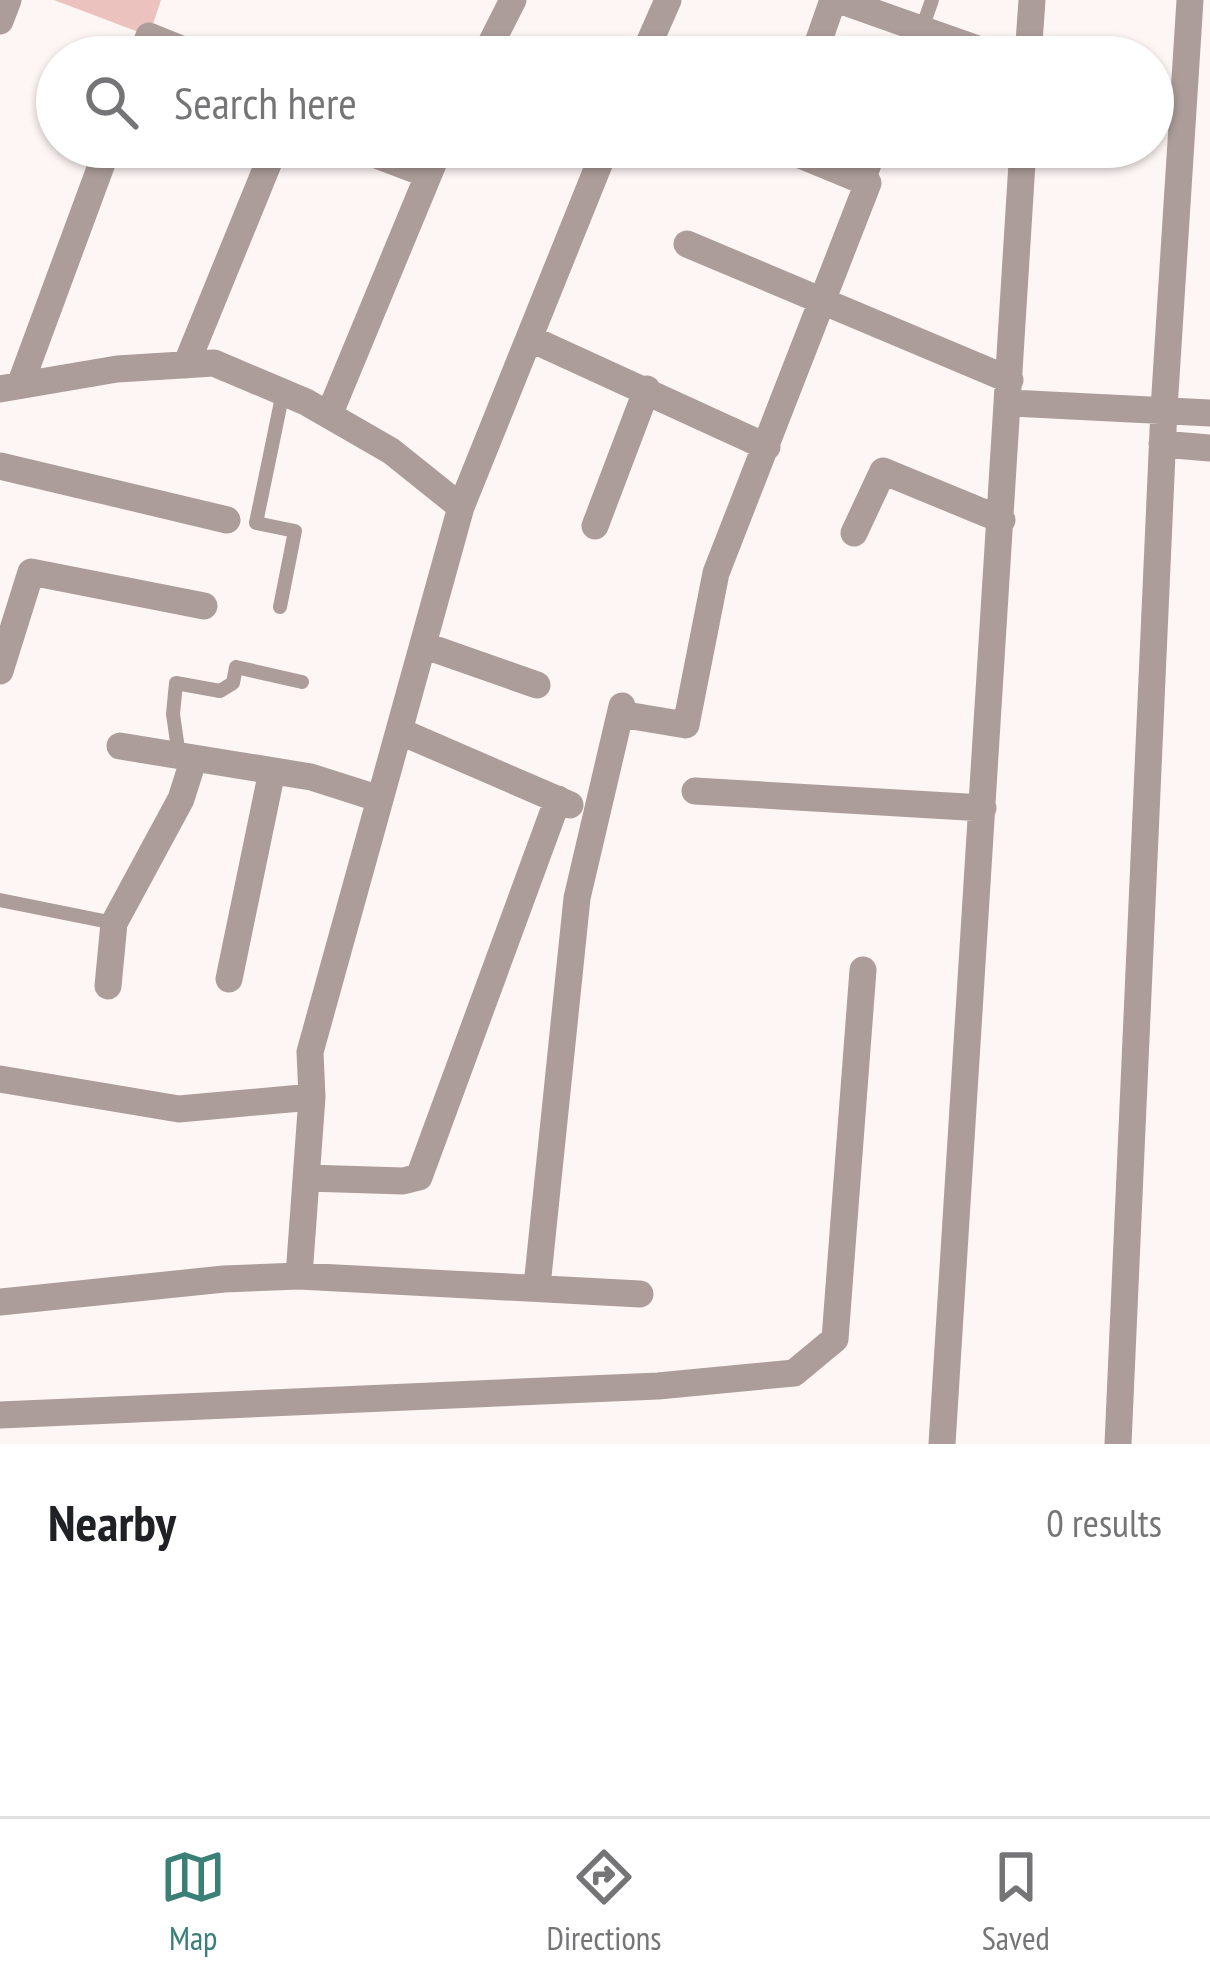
<!DOCTYPE html>
<html lang="en">
<head>
<meta charset="utf-8">
<style>
	body { margin:0; font-family:"PT Sans Narrow",sans-serif; background:#f6f6f6; color:#202124 }
	.list { margin:0; padding:0; list-style:none }
	h2 { display:flex; justify-content:space-between; align-items:center; height:156px; margin:0; padding:0 48px; font-size:51px }
	h2 small { font-size:39px; font-weight:400; color:#757577 }
	.icon { flex:none; width:66px; height:66px; fill:none; stroke:currentColor; stroke-width:2; stroke-linecap:round; stroke-linejoin:round }
	.map { position:relative; flex:none; width:1210px; height:1444px; overflow:hidden }
	.search { position:absolute; background:#fff; box-shadow:0 3px 9px #0004; left:36px; right:36px; top:36px; height:132px; display:flex; align-items:center; gap:30px; box-sizing:border-box; padding:0 42px; border-radius:66px; color:#757577; font-size:45px }
	.sheet { height:372px; background:#fff }
	nav { display:flex; justify-content:space-around; align-items:center; box-sizing:border-box; height:168px; border-top:3px solid #e0e0e0; background:#fff; font-size:33px; color:#757577 }
	nav a { display:grid; justify-items:center; gap:6px }
	nav .on { color:#3b8077 }
	.map>svg:first-child { display:block }
	.green { fill:#ebc2bd }
	.lines { fill:none; stroke-linecap:round; stroke-linejoin:round }
	.service { stroke:#ac9d9a; stroke-width:14 }
	.minor { stroke:#ac9d9a; stroke-width:27 }
</style>
</head>
<body>
<div class="map">
<svg width="1210" height="1444" viewBox="0 0 1210 1444">
	<rect width="100%" height="100%" fill="#fef6f5"/>
	<!-- green -->
	<path class="green" d="M 54,0 L 161,0 L 149,36 Z"/>
	<g class="lines">
		<!-- service -->
		<path class="service" d="M 912,57 L 932,0
			M 868,183 L 881,147
			M 280,607 L 295,531 L 256,523 L 283,392
			M 179,756 L 173,714 L 176,683 L 220,691 L 233,683 L 236,667 L 302,682
			M 0,900 L 114,923"/>
		<!-- minor -->
		<path class="minor" d="M 839,0 L 1000,57
			M 0,21 L 8,0
			M 141,57 L 149,36 L 201,57
			M 484,57 L 513,0
			M 643,57 L 668,0
			M 813,57 L 833,0
			M 1028,57 L 1032,0
			M 355,147 L 426,174
			M 687,244 L 1010,380
			M 529,338 L 767,447
			M 186,365 L 275,147
			M 20,385 L 108,147
			M 0,389 L 117,369 L 214,363 L 306,402 L 391,451 L 461,507
			M 1009,403 L 1210,413
			M 329,415 L 440,147
			M 1162,444 L 1210,448
			M 0,466 L 227,520
			M 595,526 L 647,389
			M 854,533 L 883,471 L 1002,520
			M 423,645 L 537,685
			M 0,671 L 31,572 L 204,606
			M 620,714 L 686,725 L 716,573 L 868,183 L 781,147
			M 399,731 L 570,805
			M 120,746 L 311,777 L 380,799
			M 695,791 L 983,808
			M 229,979 L 272,771
			M 108,986 L 114,923 L 181,799 L 194,758
			M 0,1079 L 179,1109 L 312,1097
			M 307,1178 L 403,1181 L 419,1177 L 558,799
			M 299,1276 L 312,1097 L 310,1052 L 461,507 L 606,147
			M 537,1286 L 577,898 L 622,706
			M 0,1302 L 224,1279 L 299,1276 L 640,1294
			M 0,1415 L 658,1386 L 794,1373 L 835,1339 L 863,970
			M 942,1444 L 1023,147
			M 1118,1444 L 1164,409 L 1190,0"/>
	</g>
</svg>
<div class="search"><svg class="icon" aria-label="search" viewBox="0 0 24 24"><circle cx="10" cy="10" r="6"/><path d="M15 15l6 6"/></svg>Search here</div>
</div>
<section class="sheet">
<h2>Nearby<small>0 results</small></h2>
<ul class="list">
</ul>
</section>
<nav>
<a class="on"><svg class="icon" aria-label="map" viewBox="0 0 24 24"><path d="M3 6l6-2 6 2 6-2v14l-6 2-6-2-6 2zM9 4v14M15 6v14"/></svg>Map</a>
<a><svg class="icon" aria-label="directions" viewBox="0 0 24 24"><path d="M12 3l9 9-9 9-9-9zM9 14v-3h6M13 9l2 2-2 2"/></svg>Directions</a>
<a><svg class="icon" aria-label="saved" viewBox="0 0 24 24"><path d="M7 4h10v16l-5-4-5 4z"/></svg>Saved</a>
</nav>
</body>
</html>
